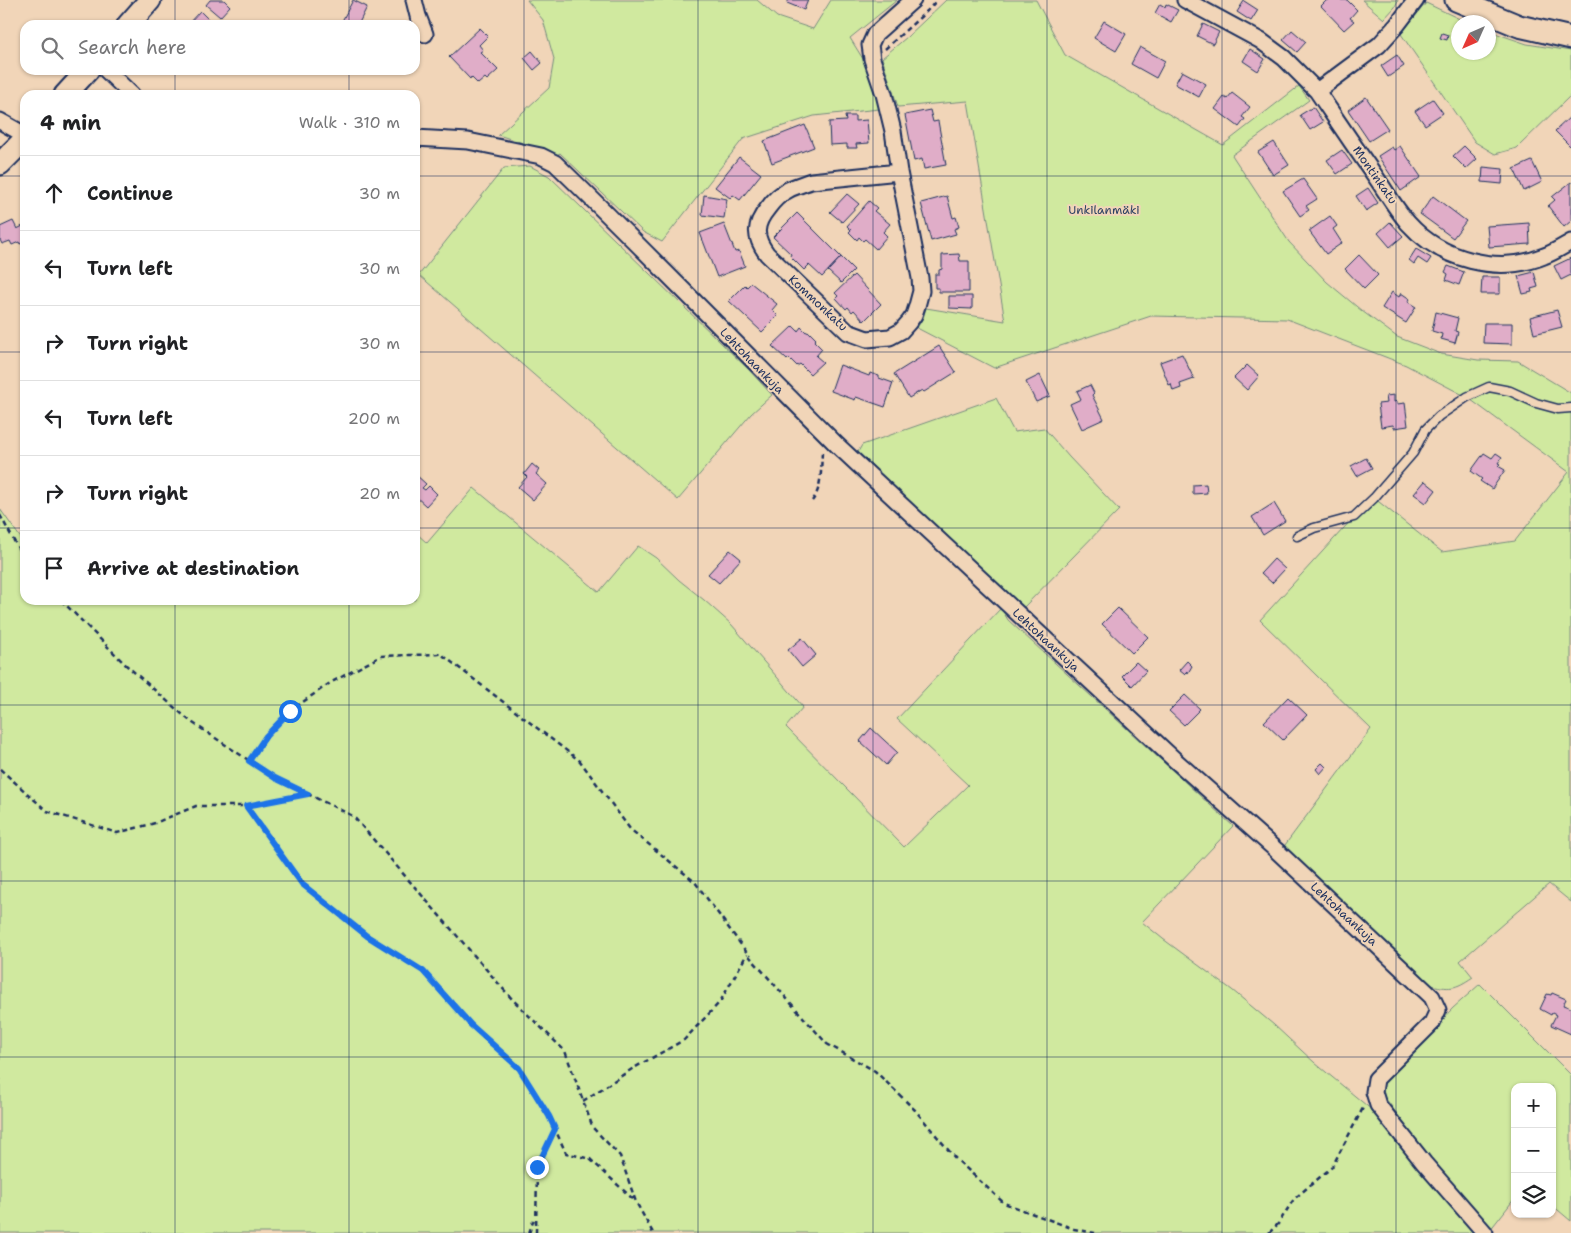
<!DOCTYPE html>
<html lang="en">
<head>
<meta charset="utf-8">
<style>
	body { margin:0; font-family:"Shantell Sans",sans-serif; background:#f2f2f2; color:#202124 }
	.controls { position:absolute; right:15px; bottom:15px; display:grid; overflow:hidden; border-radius:10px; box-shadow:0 1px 4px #0004 }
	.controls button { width:45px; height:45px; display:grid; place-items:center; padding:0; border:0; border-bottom:1px solid #e0e0e0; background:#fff; color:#202124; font:25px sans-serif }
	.compass { position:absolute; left:1451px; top:15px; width:45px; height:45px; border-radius:50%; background:#fff; box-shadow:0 1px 4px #0004; rotate:225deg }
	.stop { position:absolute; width:15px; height:15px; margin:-11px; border:4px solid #1a73e8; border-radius:50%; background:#fff }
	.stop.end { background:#1a73e8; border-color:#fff; box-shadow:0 1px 5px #0008 }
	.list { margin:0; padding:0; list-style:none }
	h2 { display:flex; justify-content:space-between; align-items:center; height:65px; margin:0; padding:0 20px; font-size:21px }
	h2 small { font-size:16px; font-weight:400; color:#757577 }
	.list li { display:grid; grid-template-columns:32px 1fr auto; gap:15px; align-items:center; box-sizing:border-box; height:75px; padding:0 20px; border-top:1px solid #e0e0e0 }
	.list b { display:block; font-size:19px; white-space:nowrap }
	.list em { font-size:16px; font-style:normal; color:#757577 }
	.icon { flex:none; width:28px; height:28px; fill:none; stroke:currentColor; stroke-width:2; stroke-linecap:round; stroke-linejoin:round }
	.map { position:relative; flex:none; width:1571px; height:1233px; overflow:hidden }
	.search { position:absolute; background:#fff; box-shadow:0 1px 4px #0004; left:20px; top:20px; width:400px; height:55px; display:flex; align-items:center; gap:12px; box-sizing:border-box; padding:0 18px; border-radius:15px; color:#757577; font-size:19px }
	.panel { position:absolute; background:#fff; box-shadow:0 1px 4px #0004; left:20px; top:90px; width:400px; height:515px; border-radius:15px }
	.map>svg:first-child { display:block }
	.green { fill:#d0e99f; stroke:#768c7e }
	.building { fill:#e0adc8; stroke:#1b2f5e }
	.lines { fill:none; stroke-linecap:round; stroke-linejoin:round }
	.lane-casing { stroke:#1b2f5e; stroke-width:11 }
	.street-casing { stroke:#1b2f5e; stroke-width:19 }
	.secondary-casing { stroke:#1b2f5e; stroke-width:25 }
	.path { stroke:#1b2f5e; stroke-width:2.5; stroke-dasharray:5 4; stroke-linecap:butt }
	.lane { stroke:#f1d5b8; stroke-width:8 }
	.street { stroke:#f1d5b8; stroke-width:15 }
	.secondary { stroke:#f1d5b8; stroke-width:21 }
	.route { stroke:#1a73e8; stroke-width:6 }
	.grid { fill:none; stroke:#1b2f5e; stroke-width:1; stroke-opacity:0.55 }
	.labels { text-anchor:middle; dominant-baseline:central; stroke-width:4; stroke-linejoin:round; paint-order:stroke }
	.street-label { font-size:12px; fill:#1b2f5e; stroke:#f1d5b8 }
	.park-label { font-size:12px; fill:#2d4264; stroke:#f1d5b8 }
</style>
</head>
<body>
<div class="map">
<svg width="1571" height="1233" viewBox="0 0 1571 1233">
	<rect width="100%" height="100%" fill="#f1d5b8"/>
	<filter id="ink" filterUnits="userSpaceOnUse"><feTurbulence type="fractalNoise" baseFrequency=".02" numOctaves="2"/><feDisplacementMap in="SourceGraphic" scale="10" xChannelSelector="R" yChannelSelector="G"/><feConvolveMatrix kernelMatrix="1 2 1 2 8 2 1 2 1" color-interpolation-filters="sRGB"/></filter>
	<g filter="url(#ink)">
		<!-- green -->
		<path class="green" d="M 527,0 L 757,0 L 777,17 L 813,29 L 831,0 L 897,0 L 850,38 L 868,67 L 875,87 L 879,109 L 814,116 L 743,139 L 662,242 L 643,232 L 560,153 L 555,156 L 542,149 L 498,135 L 549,88 L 554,59 L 543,20 Z
			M 946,0 L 1036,0 L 1065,55 L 1223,145 L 1299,86 L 1309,100 L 1232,155 L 1289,242 L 1327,282 L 1362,311 L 1397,337 L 1441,354 L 1478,360 L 1518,361 L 1571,393 L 1571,902 L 1549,884 L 1460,961 L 1473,977 C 1455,989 1450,990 1428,984 L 1282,849 L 1371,729 L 1260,620 L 1354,517 L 1374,498 L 1442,552 L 1515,541 L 1569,472 L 1467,397 L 1406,365 L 1287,319 L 1151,316 L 994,368 L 917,328 L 923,318 L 926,308 L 1005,321 L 968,101 L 898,107 L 882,58 L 907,37 Z
			M 1362,0 L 1398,0 L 1395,7 L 1384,19 Z
			M 1426,3 L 1466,22 L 1458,22 L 1458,52 L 1488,52 L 1489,31 L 1527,44 L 1571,51 L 1571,95 L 1517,148 L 1495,154 L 1475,142 L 1401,34 Z
			M 530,166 L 549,176 L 749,370 L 772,395 L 751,414 L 678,500 L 419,275 L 504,168 Z
			M 996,398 L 1014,432 L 1044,428 L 1069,457 L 1119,510 L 1022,609 L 858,452 L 862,445 Z
			M 474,488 L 599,592 L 638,546 L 656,558 L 679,580 L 704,600 L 731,624 L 803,707 L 786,727 L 904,847 L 968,785 L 897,719 L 1001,608 L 1008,620 L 1233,826 L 1142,922 L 1163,939 L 1232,990 L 1274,1025 L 1315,1063 L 1378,1115 L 1441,1196 L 1478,1233 L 0,1233 L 0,509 L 25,544 L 25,600 L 415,600 L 415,532 L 427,543 Z
			M 1480,984 L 1571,1075 L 1571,1221 L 1552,1205 L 1552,1087 L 1515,1087 L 1515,1198 L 1490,1230 L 1449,1184 L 1383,1095 L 1383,1087 L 1386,1078 L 1453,1008 Z"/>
		<!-- building -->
		<path class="building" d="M 210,0 L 224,0 L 230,6 L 220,17 L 206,5 Z
			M 353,0 L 367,7 L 358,25 L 345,25 L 341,23 Z
			M 789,0 L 808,0 L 804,10 L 787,3 Z
			M 1327,0 L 1347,0 L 1357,10 L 1350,18 L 1354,21 L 1344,30 L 1321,6 Z
			M 1244,1 L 1258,10 L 1251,21 L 1237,12 Z
			M 1160,4 L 1165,7 L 1166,4 L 1178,10 L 1171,22 L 1155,13 Z
			M 200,11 L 213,24 L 213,25 L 187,25 Z
			M 1104,21 L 1126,34 L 1116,51 L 1094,38 Z
			M 1203,24 L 1219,32 L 1213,44 L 1197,36 Z
			M 480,28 L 488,36 L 479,45 L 483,50 L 480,52 L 498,70 L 487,80 L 485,78 L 478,84 L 471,77 L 470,79 L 449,57 Z
			M 1292,30 L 1306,42 L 1297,52 L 1283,40 Z
			M 1442,33 L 1448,35 L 1447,40 L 1440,38 Z
			M 1140,47 L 1165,61 L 1156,78 L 1131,64 Z
			M 1250,49 L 1265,59 L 1258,71 L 1243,61 Z
			M 532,51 L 542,63 L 534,70 L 524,58 Z
			M 1397,55 L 1404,66 L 1388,77 L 1381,66 Z
			M 1182,71 L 1206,84 L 1199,97 L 1175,84 Z
			M 1232,93 L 1250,107 L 1242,117 L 1245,119 L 1239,127 L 1215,109 L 1224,97 L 1227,99 Z
			M 1366,97 L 1388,129 L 1369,141 L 1348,110 Z
			M 1433,99 L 1443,113 L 1425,125 L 1415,111 Z
			M 1313,107 L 1323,122 L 1310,130 L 1300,115 Z
			M 930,110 L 933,122 L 938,121 L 946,165 L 924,169 L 922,159 L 914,161 L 905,115 Z
			M 845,116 L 855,116 L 855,121 L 867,120 L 869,143 L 856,144 L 857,148 L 847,148 L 847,144 L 830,145 L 829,122 L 846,121 Z
			M 1571,116 L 1571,147 L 1555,131 Z
			M 805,125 L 814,147 L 772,163 L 764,141 Z
			M 1274,142 L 1289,165 L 1273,175 L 1258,152 Z
			M 1400,146 L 1421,177 L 1401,191 L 1378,156 L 1392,147 L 1394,150 Z
			M 1464,146 L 1477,159 L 1466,169 L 1453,156 Z
			M 1342,150 L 1352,164 L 1337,174 L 1327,160 Z
			M 739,157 L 761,174 L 740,200 L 733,195 L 730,198 L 715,187 Z
			M 1532,161 L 1542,182 L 1524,191 L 1514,169 Z
			M 1483,167 L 1503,169 L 1502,184 L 1482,182 Z
			M 1303,179 L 1317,199 L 1306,206 L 1309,210 L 1300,216 L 1283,191 Z
			M 1571,182 L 1571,221 L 1564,227 L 1548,206 L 1555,200 L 1552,197 Z
			M 1368,188 L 1378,203 L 1366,211 L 1356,196 Z
			M 847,194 L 859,204 L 842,222 L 830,212 Z
			M 704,195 L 727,199 L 724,218 L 702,215 Z
			M 947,196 L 953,218 L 956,217 L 959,227 L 954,229 L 956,234 L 931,241 L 921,203 Z
			M 1433,196 L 1466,221 L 1453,238 L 1420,214 Z
			M 869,201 L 877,208 L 874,211 L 890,224 L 883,232 L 887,236 L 876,249 L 865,239 L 863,241 L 859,237 L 857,240 L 849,232 L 851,230 L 847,226 Z
			M 797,213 L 841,257 L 822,277 L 809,265 L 804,270 L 790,256 L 791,254 L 773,237 Z
			M 1330,216 L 1337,226 L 1333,229 L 1342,243 L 1326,254 L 1309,231 Z
			M 13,221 L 17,229 L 25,225 L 25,242 L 20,244 L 19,242 L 12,245 L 10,241 L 2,244 L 0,240 L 0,227 Z
			M 1390,222 L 1403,236 L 1390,247 L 1378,233 Z
			M 1529,223 L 1530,244 L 1489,247 L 1487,226 Z
			M 724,224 L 735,252 L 739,251 L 745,266 L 717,277 L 700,233 Z
			M 1416,249 L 1431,258 L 1427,264 L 1418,258 L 1414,264 L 1409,260 Z
			M 959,254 L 960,261 L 969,261 L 969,292 L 939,292 L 939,288 L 935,288 L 935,274 L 939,274 L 939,270 L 942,269 L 942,255 Z
			M 1359,255 L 1378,275 L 1364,289 L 1345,269 Z
			M 841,257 L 854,270 L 841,283 L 828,271 Z
			M 1571,258 L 1571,275 L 1561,280 L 1554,266 Z
			M 1448,266 L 1464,272 L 1459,285 L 1446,280 L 1448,274 L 1445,272 Z
			M 1534,272 L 1538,287 L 1531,289 L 1532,292 L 1523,294 L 1518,276 Z
			M 854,275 L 881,304 L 864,321 L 854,310 L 852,312 L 848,307 L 846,309 L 836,298 L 838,296 L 835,293 Z
			M 1482,277 L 1500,277 L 1500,294 L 1481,294 Z
			M 751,283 L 777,304 L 772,310 L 778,316 L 762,332 L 729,301 L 745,285 L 747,287 Z
			M 1392,292 L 1399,297 L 1401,293 L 1410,299 L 1408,302 L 1416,307 L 1406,323 L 1382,308 Z
			M 949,296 L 972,296 L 972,309 L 949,308 Z
			M 1557,310 L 1562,327 L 1534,334 L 1530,317 Z
			M 1436,312 L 1458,318 L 1455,331 L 1458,332 L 1455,343 L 1441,339 L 1442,334 L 1432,331 Z
			M 1484,323 L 1512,323 L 1512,344 L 1483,343 Z
			M 793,326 L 798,331 L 801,327 L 806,332 L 808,331 L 816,339 L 814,341 L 822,349 L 816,356 L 823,362 L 810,374 L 800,364 L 797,366 L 789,358 L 787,360 L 772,346 Z
			M 939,346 L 956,372 L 924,392 L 922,390 L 909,398 L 894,374 Z
			M 1182,354 L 1194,379 L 1180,384 L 1181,388 L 1173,391 L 1171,384 L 1169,385 L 1160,362 Z
			M 840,365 L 869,376 L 870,373 L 879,376 L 879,378 L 893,383 L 885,407 L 856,397 L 855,400 L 831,391 Z
			M 1247,365 L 1259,376 L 1247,390 L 1234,378 Z
			M 1040,375 L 1050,396 L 1036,402 L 1026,382 Z
			M 1090,385 L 1094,393 L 1092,395 L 1104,419 L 1082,429 L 1070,404 L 1081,399 L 1077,391 Z
			M 1394,395 L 1394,402 L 1397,401 L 1397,404 L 1405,403 L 1408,426 L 1394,428 L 1393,425 L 1381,427 L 1378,404 L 1387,403 L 1386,396 Z
			M 1484,453 L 1492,458 L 1496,453 L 1502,457 L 1498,463 L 1500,464 L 1498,466 L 1505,470 L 1492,489 L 1480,481 L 1482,479 L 1471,471 Z
			M 1366,458 L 1372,468 L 1357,476 L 1351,466 Z
			M 532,464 L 539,470 L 536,474 L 547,484 L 533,500 L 518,487 L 527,477 L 524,474 Z
			M 415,474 L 426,484 L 422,488 L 425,490 L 429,486 L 437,494 L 426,506 L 415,496 Z
			M 1425,481 L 1436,490 L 1426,503 L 1414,494 Z
			M 1206,484 L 1207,493 L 1193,494 L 1193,485 Z
			M 1274,503 L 1285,521 L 1263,535 L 1252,517 Z
			M 730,550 L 741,559 L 719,583 L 708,574 Z
			M 1274,559 L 1285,569 L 1272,583 L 1261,573 Z
			M 1118,608 L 1148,637 L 1132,653 L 1102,624 Z
			M 802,638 L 816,655 L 802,667 L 788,650 Z
			M 1187,661 L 1192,666 L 1188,673 L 1187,671 L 1184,674 L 1179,670 Z
			M 1136,662 L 1146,671 L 1132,686 L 1122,676 Z
			M 1185,695 L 1200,709 L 1184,725 L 1169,711 Z
			M 1288,697 L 1307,715 L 1283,740 L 1264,722 Z
			M 871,728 L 897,752 L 886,765 L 860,741 Z
			M 1322,763 L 1326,767 L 1320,774 L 1316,769 Z
			M 1552,993 L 1566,999 L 1563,1005 L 1571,1008 L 1571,1034 L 1551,1025 L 1556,1015 L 1552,1013 L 1551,1015 L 1540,1009 L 1547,994 L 1551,995 Z"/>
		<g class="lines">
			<defs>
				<path id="lane" d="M 1297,536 L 1314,528 L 1354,517 L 1374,498 L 1413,453 L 1425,430 L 1439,416 L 1467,397 L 1489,387 L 1510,391 L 1536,403 L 1558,409 L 1571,408"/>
				<path id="street" d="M 414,0 L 418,16 L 425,34
					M 1185,0 L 1261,41 L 1284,58 L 1317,91
					M 1416,0 L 1397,25 L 1379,45 L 1317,91 C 1336,119 1354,146 1373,173 C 1385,190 1395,208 1408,223 C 1441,260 1498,275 1544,256 C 1553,253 1562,247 1571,242
					M 106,70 L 132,95
					M 0,121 L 25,135
					M 415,138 L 468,141 L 541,156 L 555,163 C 651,256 743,351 837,445 L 1176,761 L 1276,850 L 1432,997 L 1438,1010 L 1432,1023 L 1376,1079 L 1374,1092 L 1378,1105 L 1424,1163 L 1485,1233
					M 899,172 L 811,181 C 803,184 795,186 788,190 C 780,194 773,201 768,208 C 754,225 754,237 767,254 L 848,332 L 867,339 L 890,337 L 901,331 L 909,322 L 914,315 L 917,306 L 921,291 L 920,278 L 899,172 L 893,131 L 884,94 L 872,59 L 870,45 L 875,34 L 913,0"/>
				<path id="secondary" d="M 1456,0 L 1519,26 L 1571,38
					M 128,25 L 150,0
					M 65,95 L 88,70
					M 0,164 L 25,139"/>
			</defs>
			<!-- lane casing -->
			<use href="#lane" class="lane-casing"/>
			<!-- street casing -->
			<use href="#street" class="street-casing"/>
			<!-- secondary casing -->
			<use href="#secondary" class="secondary-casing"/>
			<!-- path -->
			<path class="path" d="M 885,49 L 927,11 L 937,0
				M 812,501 C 822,489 821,468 822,452
				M 0,515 L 25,561
				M 61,600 L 126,665 L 190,721 L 275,778 L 353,816 L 512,999 L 565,1051 L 593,1128 L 620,1156 L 636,1202 L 653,1233
				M 249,761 L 266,736 L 290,711 L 330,683 L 381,656 L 441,654 L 580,761 L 630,829 L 695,882 L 750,957 L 827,1044 L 875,1071 L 915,1110 L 955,1158 L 1004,1203 L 1074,1229 L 1095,1233
				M 0,769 L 47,811 L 117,833 L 155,823 L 196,806 L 246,806 L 302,884 L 367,936 L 423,971 L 471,1025 L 519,1068 L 549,1116 L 566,1153 L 590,1159 L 635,1201
				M 246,806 L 306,794
				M 583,1101 L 632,1069 L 684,1040 L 720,1002 L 747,954
				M 529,1233 L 535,1216
				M 536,1233 L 537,1167 L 555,1129
				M 1269,1233 L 1278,1224 L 1294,1199 L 1332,1167 L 1363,1108"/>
			<!-- lane -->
			<use href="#lane" class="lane"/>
			<!-- street -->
			<use href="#street" class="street"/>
			<!-- secondary -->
			<use href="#secondary" class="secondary"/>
		</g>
	</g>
	<g class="lines" filter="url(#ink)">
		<!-- route -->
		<path class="route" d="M 290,711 L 266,736 L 249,761 L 275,778 L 308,794 L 246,806 L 302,884 L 367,936 L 423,971 L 471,1025 L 519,1068 L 549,1116 L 555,1129 L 537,1167"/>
	</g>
	<!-- grid -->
	<path class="grid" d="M 175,0 L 175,25M 349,0 L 349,25M 524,0 L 524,1233M 698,0 L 698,1233M 873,0 L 873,1233M 1047,0 L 1047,1233M 1222,0 L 1222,1233M 1396,0 L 1396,1233M 175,70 L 175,95M 349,70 L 349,95M 0,176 L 25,176M 415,176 L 1571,176M 0,352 L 25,352M 415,352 L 1571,352M 0,528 L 25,528M 415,528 L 1571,528M 175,600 L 175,1233M 349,600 L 349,1233M 0,705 L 1571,705M 0,881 L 1571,881M 0,1057 L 1571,1057"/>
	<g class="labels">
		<!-- street labels -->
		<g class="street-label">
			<text transform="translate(1375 175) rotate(55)">Montinkatu</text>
			<text transform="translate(818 303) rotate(43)">Kommonkatu</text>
			<text transform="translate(752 361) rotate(46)">Lehtohaankuja</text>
			<text transform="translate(1046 640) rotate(43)">Lehtohaankuja</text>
			<text transform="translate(1344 914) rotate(43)">Lehtohaankuja</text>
		</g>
		<!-- park labels -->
		<g class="park-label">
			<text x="1104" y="210">Unkilanmäki</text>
		</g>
	</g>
</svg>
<div class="controls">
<button>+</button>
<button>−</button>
<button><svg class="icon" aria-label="layers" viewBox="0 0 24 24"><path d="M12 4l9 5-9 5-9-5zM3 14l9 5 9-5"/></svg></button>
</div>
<svg class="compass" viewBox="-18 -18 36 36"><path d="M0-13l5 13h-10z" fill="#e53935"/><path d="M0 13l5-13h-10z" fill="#757577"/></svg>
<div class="stop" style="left:290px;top:711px"></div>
<div class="stop end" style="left:537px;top:1167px"></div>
<div class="search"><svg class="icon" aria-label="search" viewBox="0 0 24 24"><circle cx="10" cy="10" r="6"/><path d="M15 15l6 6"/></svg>Search here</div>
<section class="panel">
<h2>4 min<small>Walk · 310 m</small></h2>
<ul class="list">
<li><svg class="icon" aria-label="ahead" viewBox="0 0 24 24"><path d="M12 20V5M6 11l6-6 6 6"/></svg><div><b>Continue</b></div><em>30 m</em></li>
<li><svg class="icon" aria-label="left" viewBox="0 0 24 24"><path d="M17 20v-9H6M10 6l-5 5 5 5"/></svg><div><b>Turn left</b></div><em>30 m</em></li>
<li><svg class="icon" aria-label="right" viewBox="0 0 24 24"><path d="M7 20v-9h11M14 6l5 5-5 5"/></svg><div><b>Turn right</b></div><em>30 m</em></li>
<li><svg class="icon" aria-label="left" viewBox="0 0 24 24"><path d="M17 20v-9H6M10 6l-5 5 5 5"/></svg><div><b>Turn left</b></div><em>200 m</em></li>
<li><svg class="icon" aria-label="right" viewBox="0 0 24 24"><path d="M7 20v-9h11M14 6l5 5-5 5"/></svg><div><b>Turn right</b></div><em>20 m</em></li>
<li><svg class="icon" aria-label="arrive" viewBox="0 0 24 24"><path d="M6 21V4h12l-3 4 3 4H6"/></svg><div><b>Arrive at destination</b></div></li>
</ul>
</section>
</div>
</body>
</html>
